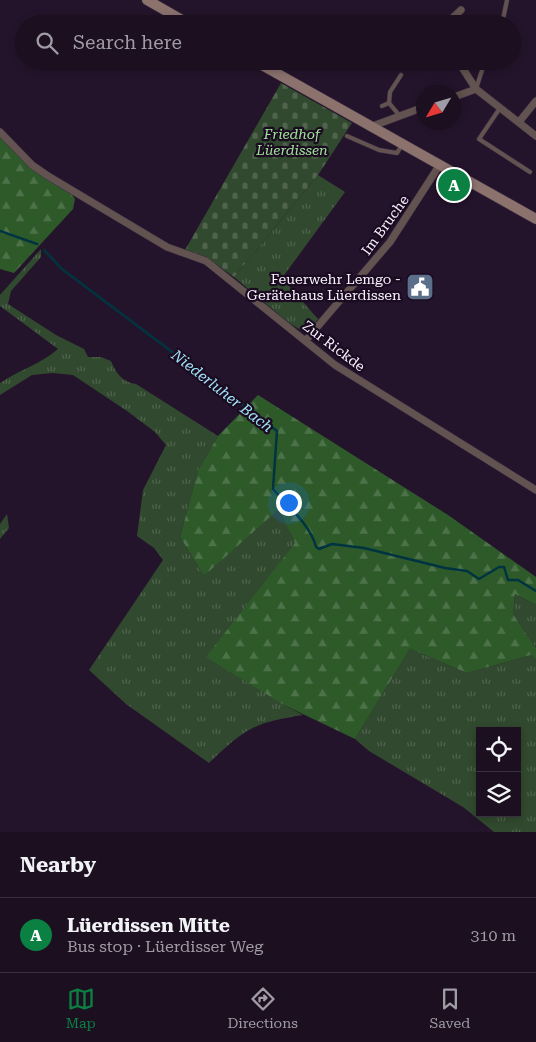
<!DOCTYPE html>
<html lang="en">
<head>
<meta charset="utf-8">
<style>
	body { margin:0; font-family:"Roboto Serif",serif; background:#241829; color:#f1f3f6 }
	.controls { position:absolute; right:15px; bottom:15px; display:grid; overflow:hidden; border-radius:0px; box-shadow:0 2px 8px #0003 }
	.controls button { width:45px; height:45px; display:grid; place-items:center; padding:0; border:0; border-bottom:1px solid #392f3e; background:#1b0f20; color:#f1f3f6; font:25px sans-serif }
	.compass { position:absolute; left:416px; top:85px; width:45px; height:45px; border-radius:50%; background:#1b0f20; box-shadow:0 2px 8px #0003; rotate:232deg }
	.you { position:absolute; left:288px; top:502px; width:18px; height:18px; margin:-12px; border:4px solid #fff; border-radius:50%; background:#1a73e8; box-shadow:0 0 0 8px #1a73e833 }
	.badge { display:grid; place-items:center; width:32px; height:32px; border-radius:50%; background:#0b8043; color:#fff; font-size:16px; font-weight:700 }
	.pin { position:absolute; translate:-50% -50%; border:2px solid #fff; box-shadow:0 1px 5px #0006 }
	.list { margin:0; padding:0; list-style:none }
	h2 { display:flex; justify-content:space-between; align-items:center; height:65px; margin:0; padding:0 20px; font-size:21px }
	h2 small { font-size:16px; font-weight:400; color:#a09ca5 }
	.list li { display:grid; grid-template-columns:32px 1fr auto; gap:15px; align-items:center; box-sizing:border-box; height:75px; padding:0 20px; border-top:1px solid #392f3e }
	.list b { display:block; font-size:19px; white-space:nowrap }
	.list p { margin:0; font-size:16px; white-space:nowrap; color:#a09ca5 }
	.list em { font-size:16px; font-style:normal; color:#a09ca5 }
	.icon { flex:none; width:28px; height:28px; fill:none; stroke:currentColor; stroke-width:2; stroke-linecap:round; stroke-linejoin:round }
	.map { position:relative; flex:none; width:536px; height:832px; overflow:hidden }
	.search { position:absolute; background:#1b0f20; box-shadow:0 2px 8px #0003; left:15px; right:15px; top:15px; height:55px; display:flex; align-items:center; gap:12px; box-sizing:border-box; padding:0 18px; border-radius:28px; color:#a09ca5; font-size:19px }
	.sheet { height:140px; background:#1b0f20 }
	nav { display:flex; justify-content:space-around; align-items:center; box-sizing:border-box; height:70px; border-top:1px solid #392f3e; background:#1b0f20; font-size:14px; color:#a09ca5 }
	nav a { display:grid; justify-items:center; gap:2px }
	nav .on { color:#0b8043 }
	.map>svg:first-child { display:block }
	.grass { fill:url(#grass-tufts); fill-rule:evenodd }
	.forest { fill:url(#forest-firs) }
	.cemetery { fill:url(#cemetery-stones) }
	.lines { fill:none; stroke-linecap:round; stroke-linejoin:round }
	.stream { stroke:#003440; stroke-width:2.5 }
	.service-casing { stroke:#3e2f44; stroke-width:5 }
	.minor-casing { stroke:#3e2f44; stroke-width:8 }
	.secondary-casing { stroke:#3e2f44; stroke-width:11 }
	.service { stroke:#635350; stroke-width:4 }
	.minor { stroke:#635350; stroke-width:7 }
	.secondary { stroke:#8b726d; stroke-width:10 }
	.labels { text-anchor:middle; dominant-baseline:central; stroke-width:4.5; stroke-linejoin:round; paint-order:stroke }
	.park-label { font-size:14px; font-style:italic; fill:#a1e39a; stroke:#1a0b21 }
	.street-label { font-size:14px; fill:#f9f1fe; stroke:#1a0b21 }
	.poi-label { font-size:14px; fill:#f9f1fe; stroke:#1a0b21; text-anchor:end }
	.water-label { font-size:15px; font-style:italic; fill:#a1e3f8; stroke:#1a0b21 }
</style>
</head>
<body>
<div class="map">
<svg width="536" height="832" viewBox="0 0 536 832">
	<defs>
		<pattern id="grass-tufts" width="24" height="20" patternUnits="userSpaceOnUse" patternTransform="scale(1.25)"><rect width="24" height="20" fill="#31492e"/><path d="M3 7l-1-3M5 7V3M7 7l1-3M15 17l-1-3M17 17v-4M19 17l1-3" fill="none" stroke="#50644d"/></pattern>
		<pattern id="forest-firs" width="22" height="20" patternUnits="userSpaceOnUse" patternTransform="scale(1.25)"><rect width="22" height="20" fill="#2e5a2a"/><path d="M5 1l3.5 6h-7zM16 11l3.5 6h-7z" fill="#4d724a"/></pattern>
		<pattern id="cemetery-stones" width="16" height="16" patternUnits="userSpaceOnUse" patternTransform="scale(1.25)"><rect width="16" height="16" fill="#31492e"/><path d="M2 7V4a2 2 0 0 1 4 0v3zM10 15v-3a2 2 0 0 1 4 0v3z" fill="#50644d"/></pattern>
	</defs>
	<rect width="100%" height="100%" fill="#24142b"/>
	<!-- grass -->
	<path class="grass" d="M 318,175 L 345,192 L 282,278 L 318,319 L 310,330 L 304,332 L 289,323 L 234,277 Z
		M 41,249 L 41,257 L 11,291 L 8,304 L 56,335 L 84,349 L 88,357 L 101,357 L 111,361 C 116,373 122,382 136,384 L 218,436 L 198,470 L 180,537 L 204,576 L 279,508 L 295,543 L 262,587 L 284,705 L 303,715 C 253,723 246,728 209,763 L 126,704 L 89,670 L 163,560 L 154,548 L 137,536 L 143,490 L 166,445 L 155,432 L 127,411 L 73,375 L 52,373 L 32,375 L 0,395 L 0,383 C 19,370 41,364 58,349 L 0,306 L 0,295 Z
		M 7,514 L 9,528 L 0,539 L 0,524 Z
		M 515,594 L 536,605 L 536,648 L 513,614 Z
		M 410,649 L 467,673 L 531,655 L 536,660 L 536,832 L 494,832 L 463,807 L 369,751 L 355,739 ZM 480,731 L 517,731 L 517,813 L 480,813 Z"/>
	<!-- forest -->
	<path class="forest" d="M 0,135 L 70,192 L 75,199 L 73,209 L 14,273 L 0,269 Z
		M 258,395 L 448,515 L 536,577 L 536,605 L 515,594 L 513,614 L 536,648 L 536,660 L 531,655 L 467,673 L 410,649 L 355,739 L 284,705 L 206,657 L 295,543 L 279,509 L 204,576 L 180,537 L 198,470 L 218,436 Z"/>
	<!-- cemetery -->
	<path class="cemetery" d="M 281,83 L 352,123 L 318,175 L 234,277 L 206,257 L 185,250 Z"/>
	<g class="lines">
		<!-- stream -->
		<path class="stream" d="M 0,231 L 37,244
			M 44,250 L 62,269 L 277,431 L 273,489 C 288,506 311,526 316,547 L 319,549 L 332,544 L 364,548 L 445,568 L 467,571 L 479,579 L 499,567 L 504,567 L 508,580 L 518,580 L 536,591"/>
		<defs>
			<path id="service" d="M 502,24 L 507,0
				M 476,89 L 485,61
				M 389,103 L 390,92 L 401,75
				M 382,106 L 389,103 L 399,115
				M 500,108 L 479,139 L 530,172
				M 347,136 L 379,150 L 397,153 L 402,145"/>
			<path id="minor" d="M 446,24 L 461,10
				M 458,61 L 476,89
				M 454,97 L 476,89 L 536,136
				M 519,122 L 536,101
				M 370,127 L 424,107
				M 0,132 L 32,165 L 48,176 L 167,247 L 206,261 L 335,365 L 536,490
				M 306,340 L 390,242 L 439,166"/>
			<path id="secondary" d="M 147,0 L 189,24
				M 255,61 L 536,219"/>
		</defs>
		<!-- service casing -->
		<use href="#service" class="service-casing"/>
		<!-- minor casing -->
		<use href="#minor" class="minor-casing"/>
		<!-- secondary casing -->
		<use href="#secondary" class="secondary-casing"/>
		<!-- service -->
		<use href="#service" class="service"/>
		<!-- minor -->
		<use href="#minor" class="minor"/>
		<!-- secondary -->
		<use href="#secondary" class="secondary"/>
	</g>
	<!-- icons -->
	<defs>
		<symbol id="civic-square" viewBox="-11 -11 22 22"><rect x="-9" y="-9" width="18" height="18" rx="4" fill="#5c6f8a" stroke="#1a0b21"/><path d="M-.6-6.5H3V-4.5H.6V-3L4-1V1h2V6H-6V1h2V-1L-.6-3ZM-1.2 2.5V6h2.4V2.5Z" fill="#fff"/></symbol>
	</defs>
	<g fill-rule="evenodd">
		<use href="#civic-square" x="404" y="271" width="32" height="32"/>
	</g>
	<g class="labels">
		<!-- park labels -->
		<g class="park-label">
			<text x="292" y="134">Friedhof<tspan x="292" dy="16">Lüerdissen</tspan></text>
		</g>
		<!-- street labels -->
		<g class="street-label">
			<text transform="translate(385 225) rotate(-54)">Im Bruche</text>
			<text transform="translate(334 346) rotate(37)">Zur Rickde</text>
		</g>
		<!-- poi labels -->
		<g class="poi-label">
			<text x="401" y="279">Feuerwehr Lemgo -<tspan x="401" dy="16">Gerätehaus Lüerdissen</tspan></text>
		</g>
		<!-- water labels -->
		<g class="water-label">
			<text transform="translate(222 391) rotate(38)">Niederluher Bach</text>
		</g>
	</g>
</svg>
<div class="controls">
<button><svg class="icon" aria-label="locate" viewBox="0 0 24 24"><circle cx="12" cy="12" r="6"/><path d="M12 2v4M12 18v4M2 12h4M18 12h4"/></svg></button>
<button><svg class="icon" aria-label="layers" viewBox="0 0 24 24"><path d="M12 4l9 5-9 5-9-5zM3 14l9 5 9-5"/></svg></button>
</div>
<svg class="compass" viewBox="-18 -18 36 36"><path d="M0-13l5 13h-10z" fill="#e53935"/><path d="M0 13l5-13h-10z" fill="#a09ca5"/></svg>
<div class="you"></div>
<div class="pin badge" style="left:454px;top:185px">A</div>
<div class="search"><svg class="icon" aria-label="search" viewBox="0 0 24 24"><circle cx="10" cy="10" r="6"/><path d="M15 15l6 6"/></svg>Search here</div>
</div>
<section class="sheet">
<h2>Nearby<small></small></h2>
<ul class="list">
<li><span class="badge">A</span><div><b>Lüerdissen Mitte</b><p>Bus stop · Lüerdisser Weg</p></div><em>310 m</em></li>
</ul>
</section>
<nav>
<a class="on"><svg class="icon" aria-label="map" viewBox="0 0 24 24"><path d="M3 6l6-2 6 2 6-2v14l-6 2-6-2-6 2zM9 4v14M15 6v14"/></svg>Map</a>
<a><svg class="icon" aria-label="directions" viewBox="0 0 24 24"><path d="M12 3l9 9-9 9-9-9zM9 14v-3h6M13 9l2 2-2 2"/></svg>Directions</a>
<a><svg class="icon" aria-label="saved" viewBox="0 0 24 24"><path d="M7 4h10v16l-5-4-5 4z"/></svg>Saved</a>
</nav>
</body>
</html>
